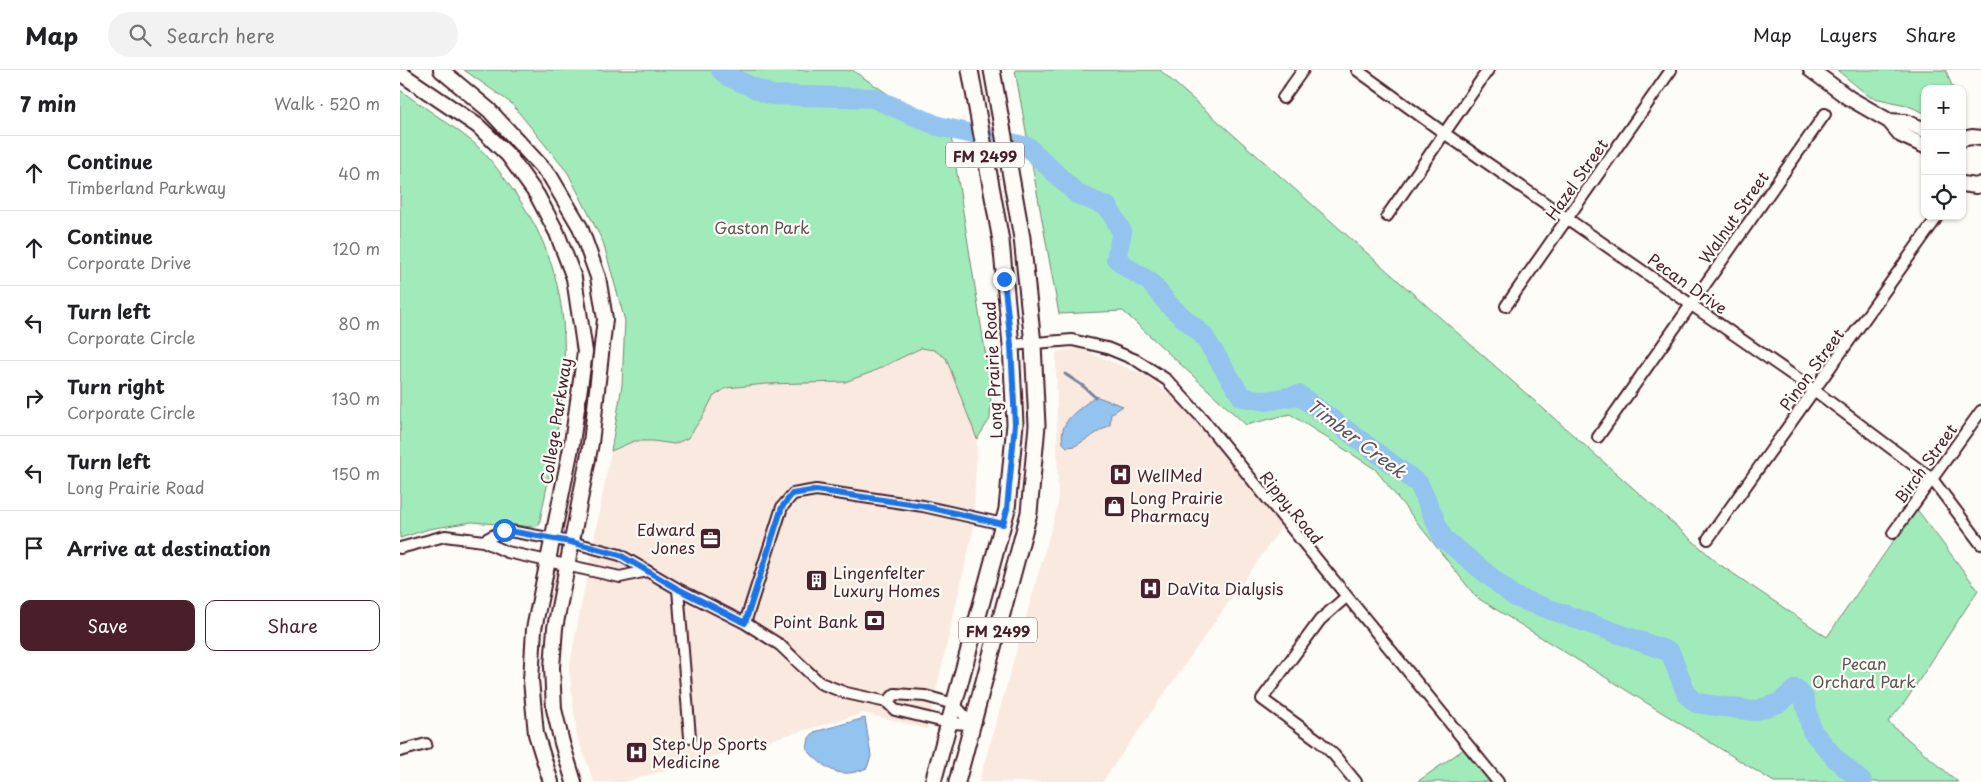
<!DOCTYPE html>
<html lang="en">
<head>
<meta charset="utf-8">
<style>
	body { margin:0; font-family:"Playpen Sans",sans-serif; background:#f2f2f2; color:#202124 }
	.controls { position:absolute; right:15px; top:15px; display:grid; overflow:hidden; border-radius:10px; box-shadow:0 1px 4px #0004 }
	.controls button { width:45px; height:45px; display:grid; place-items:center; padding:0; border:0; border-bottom:1px solid #e0e0e0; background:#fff; color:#202124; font:25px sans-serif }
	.stop { position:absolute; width:15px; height:15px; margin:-11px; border:4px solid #1a73e8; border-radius:50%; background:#fff }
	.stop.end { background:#1a73e8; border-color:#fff; box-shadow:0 1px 5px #0008 }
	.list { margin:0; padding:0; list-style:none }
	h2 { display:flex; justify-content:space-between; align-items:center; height:65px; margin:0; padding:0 20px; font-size:21px }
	h2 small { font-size:16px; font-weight:400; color:#757577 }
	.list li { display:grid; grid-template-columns:32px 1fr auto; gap:15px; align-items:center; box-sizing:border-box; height:75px; padding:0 20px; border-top:1px solid #e0e0e0 }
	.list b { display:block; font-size:19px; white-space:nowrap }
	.list p { margin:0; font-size:16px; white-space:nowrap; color:#757577 }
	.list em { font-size:16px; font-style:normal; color:#757577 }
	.actions { display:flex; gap:10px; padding:15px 20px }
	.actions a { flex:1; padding:11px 0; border:1px solid #4a1f2b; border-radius:10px; text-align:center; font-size:18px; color:#4a1f2b }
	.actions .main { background:#4a1f2b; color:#fff }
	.icon { flex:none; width:28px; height:28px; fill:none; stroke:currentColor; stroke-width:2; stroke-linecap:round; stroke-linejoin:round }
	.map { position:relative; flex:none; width:1581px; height:712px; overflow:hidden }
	header { display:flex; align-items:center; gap:30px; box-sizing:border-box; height:70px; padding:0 25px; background:#fff; border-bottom:1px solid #e0e0e0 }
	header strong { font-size:24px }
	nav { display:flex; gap:28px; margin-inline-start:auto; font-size:18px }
	.search { width:350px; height:45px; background:#f2f2f2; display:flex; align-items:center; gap:12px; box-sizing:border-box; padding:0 18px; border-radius:28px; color:#757577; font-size:19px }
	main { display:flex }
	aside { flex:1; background:#fff }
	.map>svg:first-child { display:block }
	.built { fill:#fae9de }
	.green { fill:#a1ebba; stroke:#768572 }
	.water { fill:#93c3ef; stroke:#7681a1 }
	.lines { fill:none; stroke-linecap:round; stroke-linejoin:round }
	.stream { stroke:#7681a1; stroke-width:3 }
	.river { stroke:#93c3ef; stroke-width:20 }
	.street-casing { stroke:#4a1f2b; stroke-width:14 }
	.secondary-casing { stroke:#4a1f2b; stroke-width:18 }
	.primary-casing { stroke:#4a1f2b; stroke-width:19 }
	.street { stroke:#fdfcf7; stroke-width:10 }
	.secondary { stroke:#fdfcf7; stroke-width:14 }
	.primary { stroke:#fdfcf7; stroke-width:15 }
	.route { stroke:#1a73e8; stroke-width:6 }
	.labels { text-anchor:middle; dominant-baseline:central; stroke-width:4.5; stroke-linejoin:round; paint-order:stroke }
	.shield { fill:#fdfcf7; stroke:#806168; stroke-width:1 }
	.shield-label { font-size:15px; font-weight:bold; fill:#4a1f2b }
	.street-label { font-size:16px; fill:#4a1f2b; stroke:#fdfcf7 }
	.park-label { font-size:16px; fill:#60524f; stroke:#fdfcf7 }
	.poi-label { font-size:16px; fill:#4a1f2b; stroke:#fdfcf7; text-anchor:start }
	.water-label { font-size:18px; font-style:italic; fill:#605066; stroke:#fdfcf7 }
</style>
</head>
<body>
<header>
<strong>Map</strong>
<div class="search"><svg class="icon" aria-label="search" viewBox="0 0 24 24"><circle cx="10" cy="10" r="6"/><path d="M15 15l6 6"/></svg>Search here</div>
<nav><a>Map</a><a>Layers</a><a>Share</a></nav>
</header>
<main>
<aside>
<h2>7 min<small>Walk · 520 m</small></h2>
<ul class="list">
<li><svg class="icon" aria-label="ahead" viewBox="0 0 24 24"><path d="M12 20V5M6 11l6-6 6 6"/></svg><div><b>Continue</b><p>Timberland Parkway</p></div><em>40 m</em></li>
<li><svg class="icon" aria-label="ahead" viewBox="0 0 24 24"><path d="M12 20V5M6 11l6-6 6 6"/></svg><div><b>Continue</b><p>Corporate Drive</p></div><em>120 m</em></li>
<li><svg class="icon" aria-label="left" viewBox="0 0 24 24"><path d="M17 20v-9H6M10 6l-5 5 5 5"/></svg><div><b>Turn left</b><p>Corporate Circle</p></div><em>80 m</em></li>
<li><svg class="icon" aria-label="right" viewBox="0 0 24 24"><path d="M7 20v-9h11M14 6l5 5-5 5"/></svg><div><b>Turn right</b><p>Corporate Circle</p></div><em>130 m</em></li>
<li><svg class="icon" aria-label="left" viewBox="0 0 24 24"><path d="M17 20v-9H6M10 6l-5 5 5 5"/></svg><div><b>Turn left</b><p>Long Prairie Road</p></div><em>150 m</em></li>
<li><svg class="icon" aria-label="arrive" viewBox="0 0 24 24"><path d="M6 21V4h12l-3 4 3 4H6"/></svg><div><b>Arrive at destination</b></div></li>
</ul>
<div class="actions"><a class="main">Save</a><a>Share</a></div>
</aside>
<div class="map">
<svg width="1581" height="712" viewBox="0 0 1581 712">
	<rect width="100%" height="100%" fill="#fdfcf7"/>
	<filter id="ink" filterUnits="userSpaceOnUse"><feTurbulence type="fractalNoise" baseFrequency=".02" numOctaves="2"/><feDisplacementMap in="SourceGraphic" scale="10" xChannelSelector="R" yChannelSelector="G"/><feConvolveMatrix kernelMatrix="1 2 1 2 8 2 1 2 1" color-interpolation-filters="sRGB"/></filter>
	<g filter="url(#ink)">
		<!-- built -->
		<path class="built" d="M 521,278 L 534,280 L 546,288 L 577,369 L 573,461 L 527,659 L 464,643 L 224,712 L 194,712 L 177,666 L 169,599 L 211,381 L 234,371 L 253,371 L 274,374 L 303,346 L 313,327 L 326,318 L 366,314 L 445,312 L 472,302 Z
			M 677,278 L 745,305 L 776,329 L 854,420 L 881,458 L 702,712 L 579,712 L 658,435 L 656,282 Z"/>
		<!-- green -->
		<path class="green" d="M 64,0 L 452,0 L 551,66 L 591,318 L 590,349 L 577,369 L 546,288 L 534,280 L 521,278 L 472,302 L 445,312 L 366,314 L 326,318 L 313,327 L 303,346 L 288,368 L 274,374 L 253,371 L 234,371 L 211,381 L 222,315 L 225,251 L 203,172 L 168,103 L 111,33 Z
			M 615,0 L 760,0 L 1319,494 L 1427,567 L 1516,438 L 1578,520 L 1505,632 L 1488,652 L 1558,712 L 1374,712 L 1076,527 L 975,399 L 890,344 L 846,355 L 723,241 L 659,244 Z
			M 1437,0 L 1546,0 L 1553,19 L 1525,19 L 1525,43 L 1506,35 L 1470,27 Z
			M 0,20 C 24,38 51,54 74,73 C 91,88 104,108 117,126 C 190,231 163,339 139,455 L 134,457 L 72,452 L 29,459 L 0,468 Z
			M 1064,679 L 1092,712 L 1017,712 Z"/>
		<!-- water -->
		<path class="water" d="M 695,326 L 723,336 L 711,344 L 710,355 L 675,376 L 667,377 L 663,373 C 658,349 679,341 695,326 Z
			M 465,648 L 471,686 L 467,698 C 439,710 427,700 407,680 L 409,668 L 414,662 Z"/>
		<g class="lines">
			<!-- stream -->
			<path class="stream" d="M 665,304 L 683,316 L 695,327"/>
			<!-- river -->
			<path class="river" d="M 321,0 L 327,6 L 371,25 L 473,28 L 538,56 L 628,77 L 677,124 L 708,137 L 722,162 L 716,188 L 729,199 L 750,212 L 770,236 L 803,265 L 842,327 L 866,331 L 899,325 L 1019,414 L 1043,468 L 1115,527 L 1270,582 L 1287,625 L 1296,633 L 1354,641 L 1379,633 L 1396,619 L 1404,628 L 1412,661 L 1435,688 L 1462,712"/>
			<defs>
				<path id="street" d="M 957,0 L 1044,63 L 1414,320 L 1532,409 L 1581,474
					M 883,28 L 903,0
					M 987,146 L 1088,0
					M 1106,236 L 1271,0
					M 611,275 L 672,270 L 707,278 L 736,290 L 767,310 L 801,347 L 1098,712
					M 1198,367 L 1425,44
					M 1493,463 L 1581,341
					M 1308,469 L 1538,146
					M 83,471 L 104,460 L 171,472 L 220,485 L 278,519 L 345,553 L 380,575 L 420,613 L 446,623 L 487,632 L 495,640 L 549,653 L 572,654
					M 0,478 L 45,466 L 83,471 L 107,482 L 220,507 L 247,501
					M 278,519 L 290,667
					M 946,527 L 920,550 L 862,629 L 918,670 L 934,685 L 956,712
					M 345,553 L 382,437 L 393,424 L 416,420 L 523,436 L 603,454
					M 487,632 L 495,624 L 525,626 L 554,634 L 572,654
					M 0,681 L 26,674"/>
				<path id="secondary" d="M 41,0 L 89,40 L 150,106 L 180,157 L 198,207 L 205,249 L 191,373 L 155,558 L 152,597 L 154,639 L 162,673 L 174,712
					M 1411,0 L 1449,28 L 1489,51 L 1501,65 L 1525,76
					M 0,3 L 78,56 L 108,85 L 137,125 L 157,163 L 174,208 L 185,282 L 172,373 L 134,559 L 131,610 L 136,664 L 151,712
					M 1489,51 L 1506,52 L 1525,60
					M 1562,69 L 1572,67 L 1581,68
					M 1562,114 L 1576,116 L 1581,114"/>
				<path id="primary" d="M 533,712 L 607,439 L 615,354 L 611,275 L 601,171 L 570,0
					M 557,712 L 629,443 L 637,355 L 633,274 L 622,168 L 592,0"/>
			</defs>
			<!-- street casing -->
			<use href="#street" class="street-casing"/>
			<!-- secondary casing -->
			<use href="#secondary" class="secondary-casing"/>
			<!-- primary casing -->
			<use href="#primary" class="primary-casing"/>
			<!-- street -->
			<use href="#street" class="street"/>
			<!-- secondary -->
			<use href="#secondary" class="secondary"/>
			<!-- primary -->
			<use href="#primary" class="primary"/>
		</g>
	</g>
	<g class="lines" filter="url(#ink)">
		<!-- route -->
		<path class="route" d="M 104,460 L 171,472 L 220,485 L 278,519 L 345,553 L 382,437 L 392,424 L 416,420 L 523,436 L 603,454 L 607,439 L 615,354 L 611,275 L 604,209"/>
	</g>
	<!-- icons -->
	<defs>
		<symbol id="hospital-square" viewBox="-11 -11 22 22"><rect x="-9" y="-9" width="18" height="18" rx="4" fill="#4a1f2b" stroke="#fdfcf7"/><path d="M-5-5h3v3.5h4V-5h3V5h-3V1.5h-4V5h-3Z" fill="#fff"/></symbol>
		<symbol id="shop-square" viewBox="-11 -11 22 22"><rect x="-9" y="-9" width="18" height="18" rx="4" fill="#4a1f2b" stroke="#fdfcf7"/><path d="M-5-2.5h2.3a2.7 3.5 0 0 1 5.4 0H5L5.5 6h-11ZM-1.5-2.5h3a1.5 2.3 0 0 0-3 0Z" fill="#fff"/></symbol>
		<symbol id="office-square" viewBox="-11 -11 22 22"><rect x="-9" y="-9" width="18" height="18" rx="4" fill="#4a1f2b" stroke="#fdfcf7"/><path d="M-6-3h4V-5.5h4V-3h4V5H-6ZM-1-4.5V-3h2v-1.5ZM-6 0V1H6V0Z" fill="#fff"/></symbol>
		<symbol id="building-square" viewBox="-11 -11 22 22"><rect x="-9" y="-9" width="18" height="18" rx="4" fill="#4a1f2b" stroke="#fdfcf7"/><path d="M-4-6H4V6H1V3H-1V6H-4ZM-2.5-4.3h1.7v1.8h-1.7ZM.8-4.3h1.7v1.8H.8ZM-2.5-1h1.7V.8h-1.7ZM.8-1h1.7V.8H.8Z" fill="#fff"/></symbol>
		<symbol id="bank-square" viewBox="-11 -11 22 22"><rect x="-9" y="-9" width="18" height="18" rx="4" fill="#4a1f2b" stroke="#fdfcf7"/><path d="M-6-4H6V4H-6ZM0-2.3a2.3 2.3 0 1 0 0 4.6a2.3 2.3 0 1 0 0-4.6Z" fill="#fff"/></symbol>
	</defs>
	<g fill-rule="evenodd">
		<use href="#hospital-square" x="708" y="392" width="25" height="25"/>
		<use href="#shop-square" x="702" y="424" width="25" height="25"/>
		<use href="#office-square" x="298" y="456" width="25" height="25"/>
		<use href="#building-square" x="404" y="498" width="25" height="25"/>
		<use href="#hospital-square" x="738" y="506" width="25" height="25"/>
		<use href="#bank-square" x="462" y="538" width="25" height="25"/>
		<use href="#hospital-square" x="224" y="670" width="25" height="25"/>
	</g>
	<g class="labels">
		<!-- shield labels -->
		<g class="shield">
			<rect x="546" y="72.5" width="78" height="25" rx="4"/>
			<rect x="559" y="547.5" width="78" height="25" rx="4"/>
		</g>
		<g class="shield-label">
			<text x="585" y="85">FM 2499</text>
			<text x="598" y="560">FM 2499</text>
		</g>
		<!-- street labels -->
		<g class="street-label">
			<text transform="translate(1176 109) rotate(-55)">Hazel Street</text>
			<text transform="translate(1333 147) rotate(-55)">Walnut Street</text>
			<text transform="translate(1288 213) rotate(35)">Pecan Drive</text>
			<text transform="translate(1411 299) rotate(-54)">Pinon Street</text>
			<text transform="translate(592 300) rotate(-93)">Long Prairie Road</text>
			<text transform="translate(155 351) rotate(-81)">College Parkway</text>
			<text transform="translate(1525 393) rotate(-54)">Birch Street</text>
			<text transform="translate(892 437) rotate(51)">Rippy Road</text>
		</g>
		<!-- park labels -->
		<g class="park-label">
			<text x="362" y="157">Gaston Park</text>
			<text x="1464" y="593">Pecan<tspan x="1464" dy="18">Orchard Park</tspan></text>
		</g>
		<!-- poi labels -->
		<g class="poi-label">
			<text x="737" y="405">WellMed</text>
			<text x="730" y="427">Long Prairie<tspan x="730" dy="18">Pharmacy</tspan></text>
			<text x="295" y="459" text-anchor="end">Edward<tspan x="295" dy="18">Jones</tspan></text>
			<text x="433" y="502">Lingenfelter<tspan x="433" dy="18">Luxury Homes</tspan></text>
			<text x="767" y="518">DaVita Dialysis</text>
			<text x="458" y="551" text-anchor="end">Point Bank</text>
			<text x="252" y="673">Step Up Sports<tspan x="252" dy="18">Medicine</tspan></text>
		</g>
		<!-- water labels -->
		<g class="water-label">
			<text transform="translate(957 368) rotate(37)">Timber Creek</text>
		</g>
	</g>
</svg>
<div class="controls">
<button>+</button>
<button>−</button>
<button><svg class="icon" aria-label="locate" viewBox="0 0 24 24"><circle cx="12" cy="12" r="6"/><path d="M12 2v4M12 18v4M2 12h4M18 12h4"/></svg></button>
</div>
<div class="stop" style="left:104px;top:460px"></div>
<div class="stop end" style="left:604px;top:209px"></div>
</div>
</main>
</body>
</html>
